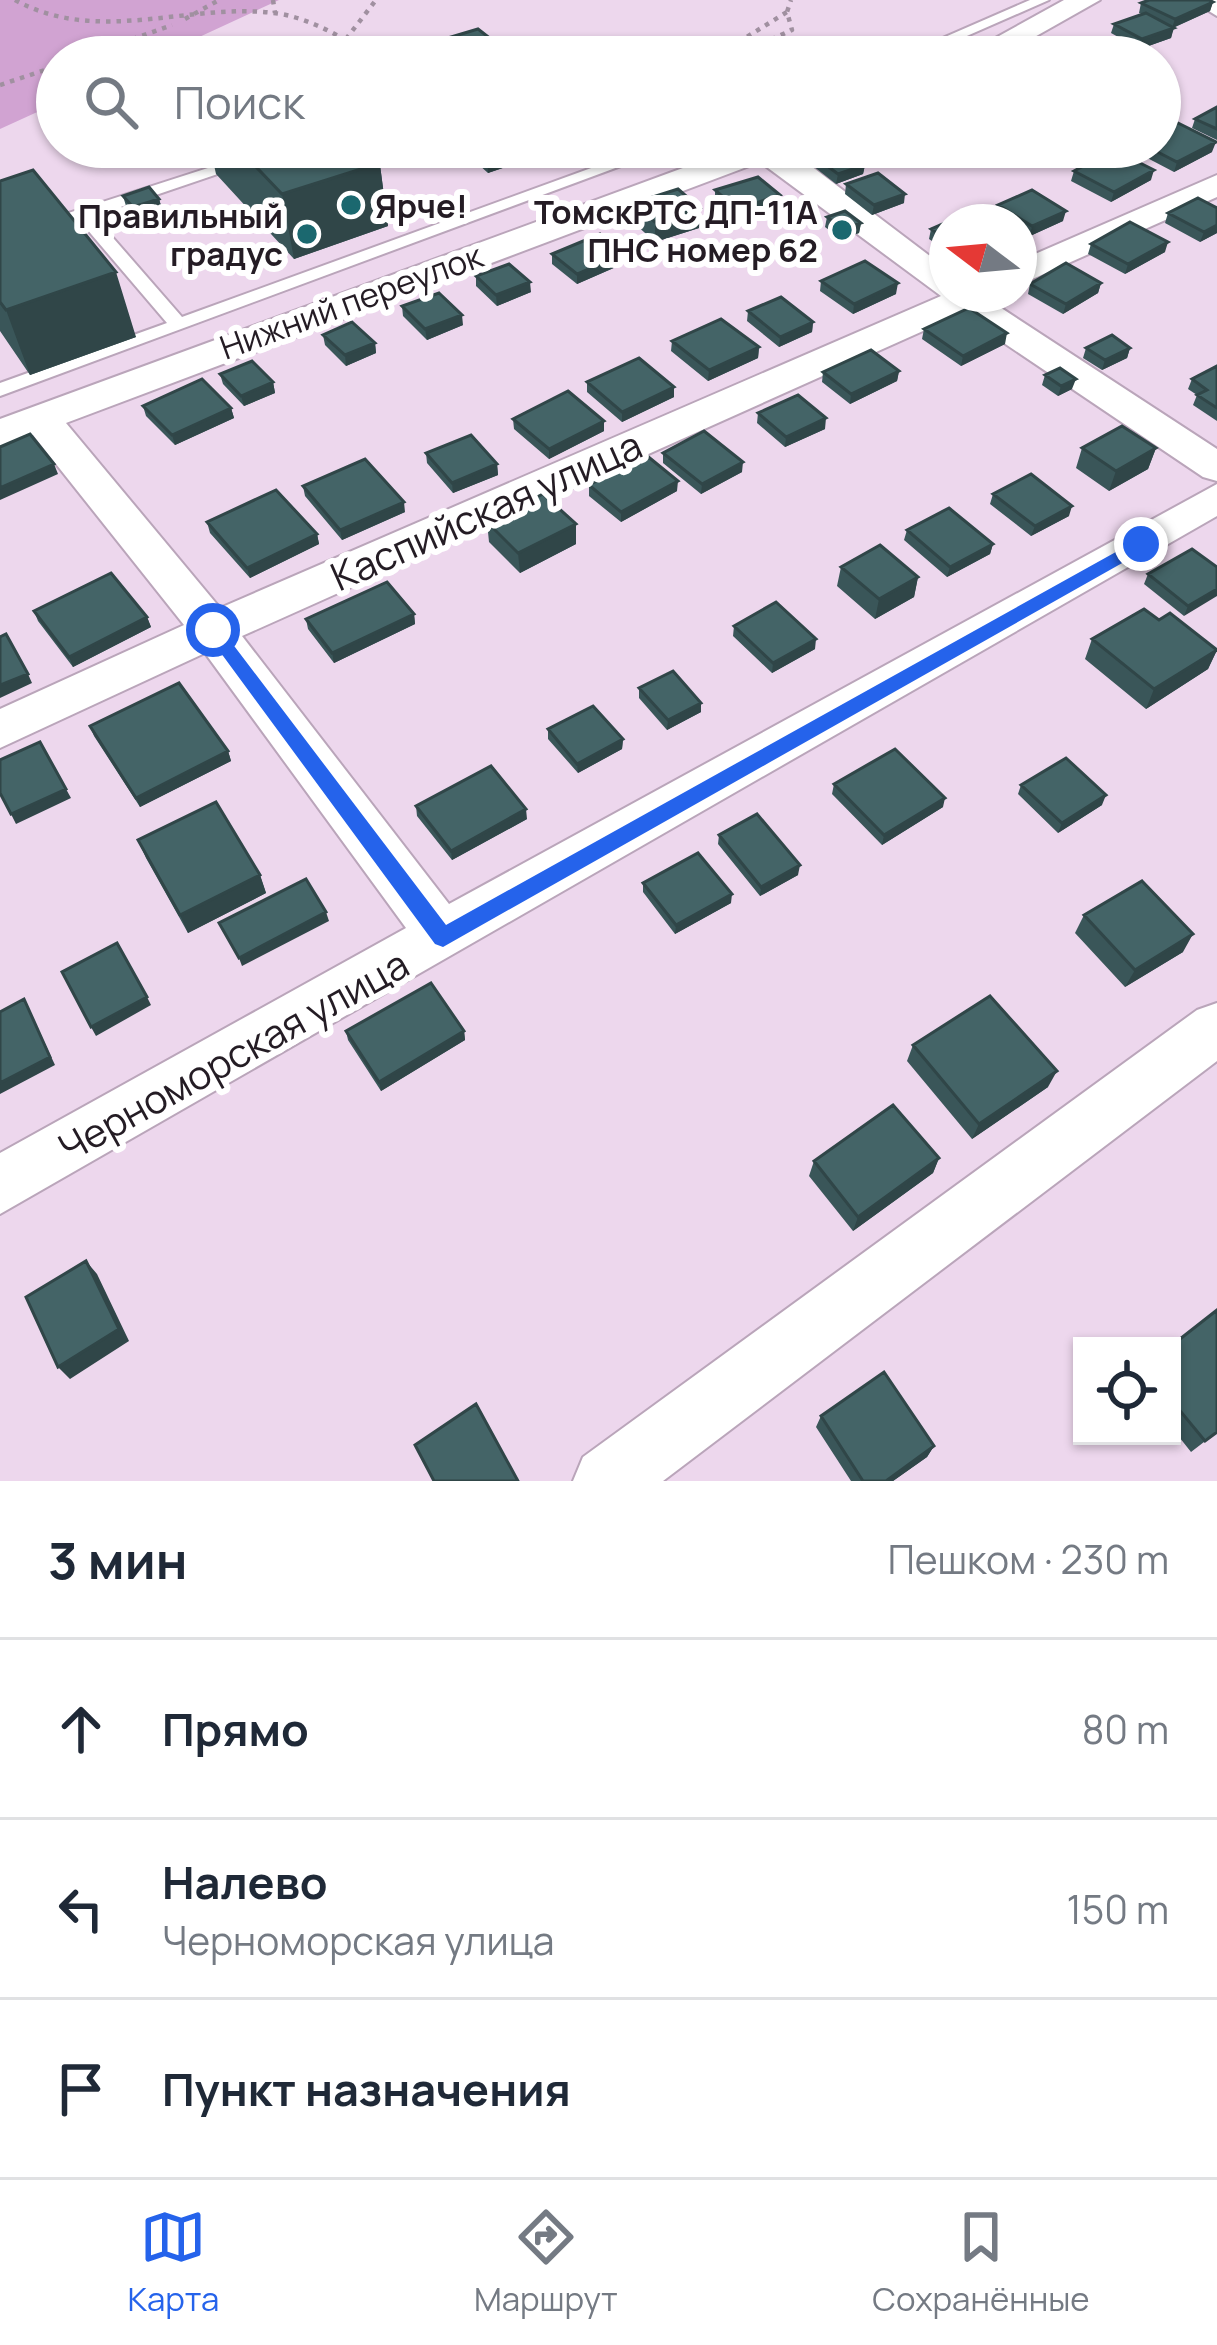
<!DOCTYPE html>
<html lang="ru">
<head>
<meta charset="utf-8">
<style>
	body { margin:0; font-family:Manrope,sans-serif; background:#f6f6f7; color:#1f2937 }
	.controls { position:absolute; right:36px; bottom:36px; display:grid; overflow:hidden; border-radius:0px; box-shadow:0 3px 9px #0004 }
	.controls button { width:108px; height:108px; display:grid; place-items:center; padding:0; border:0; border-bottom:3px solid #e0e1e3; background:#fff; color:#1f2937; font:60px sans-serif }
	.compass { position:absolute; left:929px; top:204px; width:108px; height:108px; border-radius:50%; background:#fff; box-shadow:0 3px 9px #0004; rotate:286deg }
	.stop { position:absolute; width:36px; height:36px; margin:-27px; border:9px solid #2563eb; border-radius:50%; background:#fff }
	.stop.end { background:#2563eb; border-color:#fff; box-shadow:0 3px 12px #0008 }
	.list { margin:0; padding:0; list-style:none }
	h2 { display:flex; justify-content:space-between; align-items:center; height:156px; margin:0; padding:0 48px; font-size:51px }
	h2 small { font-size:39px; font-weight:400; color:#747a83 }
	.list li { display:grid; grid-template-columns:78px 1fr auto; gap:36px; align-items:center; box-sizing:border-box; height:180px; padding:0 48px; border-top:3px solid #e0e1e3 }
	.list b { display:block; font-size:45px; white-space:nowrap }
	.list p { margin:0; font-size:39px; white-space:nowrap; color:#747a83 }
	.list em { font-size:39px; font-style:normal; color:#747a83 }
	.icon { flex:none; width:66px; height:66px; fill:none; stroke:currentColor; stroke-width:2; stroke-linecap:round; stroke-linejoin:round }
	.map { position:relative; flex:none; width:1217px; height:1481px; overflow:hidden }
	.search { position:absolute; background:#fff; box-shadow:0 3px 9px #0004; left:36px; right:36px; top:36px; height:132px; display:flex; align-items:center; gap:30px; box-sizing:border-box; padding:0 42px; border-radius:66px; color:#747a83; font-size:45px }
	.sheet { height:696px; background:#fff }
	nav { display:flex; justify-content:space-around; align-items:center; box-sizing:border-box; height:168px; border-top:3px solid #e0e1e3; background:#fff; font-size:33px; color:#747a83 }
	nav a { display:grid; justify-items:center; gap:6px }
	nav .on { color:#2563eb }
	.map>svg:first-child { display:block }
	.green { fill:#d1a3d2 }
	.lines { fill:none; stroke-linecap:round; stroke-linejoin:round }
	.lane-casing { stroke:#baa5ba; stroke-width:4 }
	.street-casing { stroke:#baa5ba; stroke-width:4 }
	.path { stroke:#a090a0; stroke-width:4.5; stroke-dasharray:4.5 6; stroke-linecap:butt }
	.lane { fill:#fff; fill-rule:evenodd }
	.street { fill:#fff; fill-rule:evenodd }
	.wall { fill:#3a5659 }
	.shaded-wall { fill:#304648 }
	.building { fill:#446467; stroke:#304648; stroke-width:3 }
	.route { fill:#2563eb }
	.poi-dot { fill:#1b686f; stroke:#fff; stroke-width:4.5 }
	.labels { text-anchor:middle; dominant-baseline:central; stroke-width:12; stroke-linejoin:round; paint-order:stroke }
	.far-poi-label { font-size:33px; font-weight:bold; fill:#241c24; stroke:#fff; text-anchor:end }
	.far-street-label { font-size:33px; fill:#241c24; stroke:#fff }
	.street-label { font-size:39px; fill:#241c24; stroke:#fff }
</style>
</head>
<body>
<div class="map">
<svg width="1217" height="1481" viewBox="0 0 1217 1481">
	<rect width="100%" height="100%" fill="#edd7ed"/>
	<!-- green -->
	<path class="green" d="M 0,0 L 279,0 L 156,57 L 57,57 L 57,103 L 0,129 Z"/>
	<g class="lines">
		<defs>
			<path id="lane" d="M 1030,0 L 1049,0 L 919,57 L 899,57 Z
				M 273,147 L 297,147 L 94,216 L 182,317 L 649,147 L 672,147 L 0,396 L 0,383 L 167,323 L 80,221 L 0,246 L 0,235 Z"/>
			<path id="street" d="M 1064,0 L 1100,0 L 999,57 L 961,57 Z
				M 1191,0 L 1217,0 L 1217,16 Z
				M 740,147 L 786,147 L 947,269 L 947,294 L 993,294 L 989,300 L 1217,449 L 1217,481 L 1203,477 L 961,314 L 242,636 L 449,904 L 1217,484 L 1217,516 L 0,1214 L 0,1153 L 406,928 L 205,653 L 0,748 L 0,709 L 184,625 L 33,435 L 0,446 L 0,419 ZM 760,162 L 941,296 L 220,608 L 66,423 Z
				M 1217,175 L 1217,197 L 1019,285 L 1019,261 Z
				M 1217,1003 L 1217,1061 L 663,1481 L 573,1481 L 583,1457 L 1197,1010 Z"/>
		</defs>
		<!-- lane casing -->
		<use href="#lane" class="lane-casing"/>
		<!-- street casing -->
		<use href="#street" class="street-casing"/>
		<!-- path -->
		<path class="path" d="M 15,0 C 101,47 191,0 281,14 C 314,20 345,39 373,57
			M 273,0 L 275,13
			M 185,19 L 219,0
			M 346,39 L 376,0
			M 83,57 L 172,25
			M 688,57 L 737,43 L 787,12
			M 733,57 L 792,30 L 787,12 L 791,0
			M 0,85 L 57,66"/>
		<!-- lane -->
		<use href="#lane" class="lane"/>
		<!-- street -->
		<use href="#street" class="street"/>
	</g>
	<!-- wall -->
	<path class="wall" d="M 1213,2 L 1210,11 L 1173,28 L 1171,38 L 1140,49 L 1111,33 L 1114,24 L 1142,14 L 1139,13 L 1141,3 Z
		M 1217,107 L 1217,140 L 1192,128 L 1195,119 Z
		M 210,147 L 437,147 L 380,165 L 388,226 L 294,259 L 216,174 Z
		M 459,147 L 556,147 L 556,150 L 488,173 Z
		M 1133,147 L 1160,147 L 1212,152 L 1174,172 L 1132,150 Z
		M 809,152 L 865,165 L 863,174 L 836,184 L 808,162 Z
		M 1074,171 L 1151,180 L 1111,202 L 1071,181 Z
		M 0,181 L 136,337 L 30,375 L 0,331 Z
		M 846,184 L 904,203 L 872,215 L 845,194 Z
		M 715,190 L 779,205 L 737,219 L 715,200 Z
		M 123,196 L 159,199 L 162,209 L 136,217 L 126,206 Z
		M 634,203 L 700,208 L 699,228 L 655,242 L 634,223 Z
		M 998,205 L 1063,221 L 1030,236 L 1019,229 L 1019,222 L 1008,222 L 996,215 Z
		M 1217,208 L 1217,233 L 1200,242 L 1165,223 L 1168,213 Z
		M 827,217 L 861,223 L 859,233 L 841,239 L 825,227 Z
		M 947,222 L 947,251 L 929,239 L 931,229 Z
		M 1091,244 L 1165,252 L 1125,274 L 1088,254 Z
		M 625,253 L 625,263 L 577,284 L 552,264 L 552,254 Z
		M 476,276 L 531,292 L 497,306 L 476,286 Z
		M 821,281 L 896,294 L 853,314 L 820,291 Z
		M 1101,283 L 1098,293 L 1063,314 L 1028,294 L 1030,284 Z
		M 402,306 L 463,325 L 427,340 L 403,316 Z
		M 748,311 L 813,322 L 812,332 L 779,347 L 747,321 Z
		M 924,329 L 1005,344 L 961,366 L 922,339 Z
		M 323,335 L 375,343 L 376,353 L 346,366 L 325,345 Z
		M 672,341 L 759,347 L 758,358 L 708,381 L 671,351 Z
		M 1086,348 L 1130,348 L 1127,358 L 1102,370 L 1083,358 Z
		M 1217,366 L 1217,421 L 1193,405 L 1197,395 L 1188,389 L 1192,379 Z
		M 899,371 L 897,381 L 850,404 L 822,382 L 823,372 Z
		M 220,374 L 273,382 L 275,393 L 244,406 L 223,384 Z
		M 1045,375 L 1072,389 L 1058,396 L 1042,385 Z
		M 587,382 L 674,397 L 622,422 L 587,392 Z
		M 143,406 L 231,408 L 234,418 L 175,445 L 146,416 Z
		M 758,413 L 825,429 L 785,447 L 757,423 Z
		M 513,419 L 604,431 L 549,459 L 514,429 Z
		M 1082,448 L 1156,448 L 1148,469 L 1109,491 L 1076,468 Z
		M 426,453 L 497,464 L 498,475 L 453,493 L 427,463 Z
		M 663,453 L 742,472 L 701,494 L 663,463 Z
		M 589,485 L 677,491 L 621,522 L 589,496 Z
		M 303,486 L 405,512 L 342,540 L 305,496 Z
		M 993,494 L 1069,516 L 1031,536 L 990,504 Z
		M 207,522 L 317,534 L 319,544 L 250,578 L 210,533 Z
		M 487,522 L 576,524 L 576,544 L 520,573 L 489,542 Z
		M 907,530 L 993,544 L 990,554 L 947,577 L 904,540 Z
		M 841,567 L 918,577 L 914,597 L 875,619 L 837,586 Z
		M 1217,567 L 1184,616 L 1144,584 L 1148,574 Z
		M 34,611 L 147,617 L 151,627 L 73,667 L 38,621 Z
		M 414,614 L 415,624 L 334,663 L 308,629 L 306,619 Z
		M 1159,620 L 1217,650 L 1208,669 L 1146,709 L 1085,659 L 1092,639 Z
		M 734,626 L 815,649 L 772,673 L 733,636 Z
		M 639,688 L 701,703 L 701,712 L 667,730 L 639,698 Z
		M 90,726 L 228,751 L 231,761 L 140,807 L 94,736 Z
		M 548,729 L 623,739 L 622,749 L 578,773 L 548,739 Z
		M 834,784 L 943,807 L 882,845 L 832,794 Z
		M 1021,785 L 1102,805 L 1058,833 L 1018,794 Z
		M 416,806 L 527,819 L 452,860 L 417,816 Z
		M 719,835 L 798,875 L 760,896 L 718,844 Z
		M 138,840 L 260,875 L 266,893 L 188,933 L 146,858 Z
		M 643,883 L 731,903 L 675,934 L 643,892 Z
		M 1084,915 L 1183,952 L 1125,987 L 1075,933 Z
		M 346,1031 L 464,1031 L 465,1040 L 381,1091 L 348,1040 Z
		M 913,1045 L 1048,1087 L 972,1139 L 907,1061 Z
		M 939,1158 L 933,1173 L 853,1231 L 809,1176 L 814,1161 Z
		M 1172,1346 L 1217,1432 L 1191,1452 L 1172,1428 Z
		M 821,1416 L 934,1446 L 927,1457 L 893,1481 L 851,1481 L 816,1427 Z"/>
	<!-- shaded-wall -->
	<path class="shaded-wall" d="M 1213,2 L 1210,11 L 1172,28 L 1175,19 Z
		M 1174,28 L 1171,38 L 1140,49 L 1142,39 Z
		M 1216,142 L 1212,152 L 1174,172 L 1177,162 Z
		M 335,147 L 437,147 L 380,165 L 388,226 L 294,259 L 282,194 Z
		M 487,147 L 556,147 L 556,150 L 488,173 Z
		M 865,165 L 863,174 L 836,184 L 838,174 Z
		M 1154,170 L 1151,180 L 1111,202 L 1114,192 Z
		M 905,194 L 904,203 L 872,215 L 874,205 Z
		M 780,195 L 779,205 L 737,219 L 737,209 Z
		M 159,199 L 162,209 L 136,217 L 133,207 Z
		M 700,208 L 699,228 L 655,242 L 655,222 Z
		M 1066,211 L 1063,221 L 1030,236 L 1032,226 Z
		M 861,223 L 859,233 L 841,239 L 843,229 Z
		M 1217,225 L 1217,233 L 1200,242 L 1204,232 Z
		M 1168,242 L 1165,252 L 1125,274 L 1128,264 Z
		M 625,253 L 625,263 L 577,284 L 577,274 Z
		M 116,272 L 136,337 L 30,375 L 6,310 Z
		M 530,282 L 531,292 L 497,306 L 496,295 Z
		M 898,283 L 896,294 L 853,314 L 854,304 Z
		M 1101,283 L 1098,293 L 1063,314 L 1066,304 Z
		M 462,315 L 463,325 L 427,340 L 425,329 Z
		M 813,322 L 812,332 L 779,347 L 780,337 Z
		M 1007,333 L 1005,344 L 961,366 L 963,356 Z
		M 375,343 L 376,353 L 346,366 L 345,355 Z
		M 759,347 L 758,358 L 708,381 L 709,370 Z
		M 1130,348 L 1127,358 L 1102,370 L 1105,360 Z
		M 899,371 L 897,381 L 850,404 L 851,394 Z
		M 1076,379 L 1072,389 L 1058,396 L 1061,386 Z
		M 273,382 L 275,393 L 244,406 L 241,396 Z
		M 674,387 L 674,397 L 622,422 L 622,412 Z
		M 231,408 L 234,418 L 175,445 L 172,435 Z
		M 826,418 L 825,429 L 785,447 L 786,437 Z
		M 604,421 L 604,431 L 549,459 L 549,449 Z
		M 1156,448 L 1148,469 L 1109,491 L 1116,471 Z
		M 743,462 L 742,472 L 701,494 L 702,484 Z
		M 54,464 L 58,474 L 0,500 L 0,488 Z
		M 497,464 L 498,475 L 453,493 L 452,483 Z
		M 678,481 L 677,491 L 621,522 L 621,512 Z
		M 404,502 L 405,512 L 342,540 L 340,530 Z
		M 1072,506 L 1069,516 L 1031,536 L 1035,526 Z
		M 576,524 L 576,544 L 520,573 L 518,553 Z
		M 317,534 L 319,544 L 250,578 L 247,568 Z
		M 993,544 L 990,554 L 947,577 L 950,567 Z
		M 918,577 L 914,597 L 875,619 L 879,599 Z
		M 1217,589 L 1217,596 L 1184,616 L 1188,606 Z
		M 414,614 L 415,624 L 334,663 L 332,653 Z
		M 147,617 L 151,627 L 73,667 L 69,657 Z
		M 816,639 L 815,649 L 772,673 L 773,663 Z
		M 1217,650 L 1208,669 L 1146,709 L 1154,689 Z
		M 28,674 L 32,683 L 0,698 L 0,685 Z
		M 701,703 L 701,712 L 667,730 L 668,720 Z
		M 623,739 L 622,749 L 578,773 L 577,764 Z
		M 228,751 L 231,761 L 140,807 L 136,798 Z
		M 66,789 L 71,798 L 16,824 L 11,814 Z
		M 1106,795 L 1102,805 L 1058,833 L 1062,823 Z
		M 945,798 L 943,807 L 882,845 L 884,835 Z
		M 526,809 L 527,819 L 452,860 L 451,851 Z
		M 800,865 L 798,875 L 760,896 L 761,887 Z
		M 260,875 L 266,893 L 188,933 L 180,915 Z
		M 732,894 L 731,903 L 675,934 L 676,925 Z
		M 326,912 L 329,921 L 242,966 L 239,958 Z
		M 1193,934 L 1183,952 L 1125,987 L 1135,970 Z
		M 147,997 L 151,1005 L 96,1036 L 91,1027 Z
		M 24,999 L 55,1065 L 0,1094 L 0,1083 Z
		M 464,1031 L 465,1040 L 381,1091 L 379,1082 Z
		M 1057,1071 L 1048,1087 L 972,1139 L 979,1124 Z
		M 939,1158 L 933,1173 L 853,1231 L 858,1217 Z
		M 86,1261 L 97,1274 L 129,1341 L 70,1379 L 58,1367 Z
		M 934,1446 L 927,1457 L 893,1481 L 886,1481 Z"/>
	<!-- building -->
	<path class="building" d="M 1149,0 L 1209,0 L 1213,2 L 1175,19 L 1141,3 Z
		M 1146,13 L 1174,28 L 1142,39 L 1114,24 Z
		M 478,29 L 514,57 L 384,57 Z
		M 1217,107 L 1217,129 L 1195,119 Z
		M 1174,121 L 1216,142 L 1177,162 L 1148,147 L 1160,147 L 1160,128 Z
		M 237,147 L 363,147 L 380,163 L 282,194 Z
		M 824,147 L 841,147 L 865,165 L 838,174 L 809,152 Z
		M 1114,150 L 1154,170 L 1114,192 L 1074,171 Z
		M 33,170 L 116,272 L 6,310 L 0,302 L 0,181 Z
		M 878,173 L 905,194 L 874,205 L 846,184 Z
		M 758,177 L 780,195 L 737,209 L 715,190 Z
		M 149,187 L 159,199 L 133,207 L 123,196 Z
		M 678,189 L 700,208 L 655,222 L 634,203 Z
		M 1032,190 L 1066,211 L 1032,226 L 998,205 Z
		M 1198,198 L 1217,208 L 1217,225 L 1204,232 L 1168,213 Z
		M 845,211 L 861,223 L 843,229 L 827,217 Z
		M 963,216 L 972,222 L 947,222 Z
		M 947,222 L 947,240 L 931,229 Z
		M 1130,222 L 1168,242 L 1128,264 L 1091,244 Z
		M 600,234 L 625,253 L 577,274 L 552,254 Z
		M 865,261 L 898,283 L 854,304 L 821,281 Z
		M 1066,263 L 1101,283 L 1066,304 L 1030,284 Z
		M 509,264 L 530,282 L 496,295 L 476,276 Z
		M 439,293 L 462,315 L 425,329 L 402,306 Z
		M 781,297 L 813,322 L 780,337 L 748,311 Z
		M 969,308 L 1007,333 L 963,356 L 924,329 Z
		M 721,319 L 759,347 L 709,370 L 672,341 Z
		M 352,322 L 375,343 L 345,355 L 323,335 Z
		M 1112,335 L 1130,348 L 1105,360 L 1086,348 Z
		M 871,350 L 899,371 L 851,394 L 823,372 Z
		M 639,358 L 674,387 L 622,412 L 587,382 Z
		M 252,361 L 273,382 L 241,396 L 220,374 Z
		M 1217,366 L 1217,408 L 1197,395 L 1207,390 L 1192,379 Z
		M 1060,368 L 1076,379 L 1061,386 L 1045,375 Z
		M 202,379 L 231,408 L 172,435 L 143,406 Z
		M 568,391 L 604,421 L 549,449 L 513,419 Z
		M 798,395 L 826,418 L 786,437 L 758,413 Z
		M 1122,426 L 1156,448 L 1116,471 L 1082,448 Z
		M 704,431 L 743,462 L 702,484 L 663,453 Z
		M 30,434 L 54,464 L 0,488 L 0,447 Z
		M 471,435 L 497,464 L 452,483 L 426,453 Z
		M 646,455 L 678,481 L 621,512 L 589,485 Z
		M 365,459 L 404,502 L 340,530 L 303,486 Z
		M 1031,474 L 1072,506 L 1035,526 L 993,494 Z
		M 276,490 L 317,534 L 247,568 L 207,522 Z
		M 543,494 L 576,524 L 518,553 L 487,522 Z
		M 949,508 L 993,544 L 950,567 L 907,530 Z
		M 880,545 L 918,577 L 879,599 L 841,567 Z
		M 1192,549 L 1217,567 L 1217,589 L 1188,606 L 1148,574 Z
		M 111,573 L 147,617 L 69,657 L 34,611 Z
		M 387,582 L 414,614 L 332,653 L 306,619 Z
		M 776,602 L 816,639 L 773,663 L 734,626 Z
		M 1144,609 L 1159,620 L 1170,613 L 1217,650 L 1154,689 L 1092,639 Z
		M 6,634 L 28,674 L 0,685 L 0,637 Z
		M 673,671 L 701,703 L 668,720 L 639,688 Z
		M 179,683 L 228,751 L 136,798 L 90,726 Z
		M 593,706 L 623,739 L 577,764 L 548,729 Z
		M 40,742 L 66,789 L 11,814 L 0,793 L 0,760 Z
		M 895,749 L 945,798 L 884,835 L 834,784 Z
		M 1066,758 L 1106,795 L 1062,823 L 1021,785 Z
		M 491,766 L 526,809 L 451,851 L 416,806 Z
		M 216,802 L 260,875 L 180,915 L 138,840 Z
		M 757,814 L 800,865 L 761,887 L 719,835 Z
		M 698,853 L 732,894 L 676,925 L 643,883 Z
		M 306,879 L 326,912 L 239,958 L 219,923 Z
		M 1142,881 L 1193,934 L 1135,970 L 1084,915 Z
		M 117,943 L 147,997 L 91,1027 L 62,972 Z
		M 431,983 L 464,1031 L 379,1082 L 346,1031 Z
		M 990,996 L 1057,1071 L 979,1124 L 913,1045 Z
		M 24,999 L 50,1057 L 0,1083 L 0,1012 Z
		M 893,1105 L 939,1158 L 858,1217 L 814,1161 Z
		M 86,1261 L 119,1329 L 58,1367 L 26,1297 Z
		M 1217,1310 L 1217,1432 L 1205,1441 L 1172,1401 L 1171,1346 Z
		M 884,1372 L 934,1446 L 886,1481 L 863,1481 L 821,1416 Z
		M 476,1404 L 518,1481 L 434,1481 L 415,1445 Z"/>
	<!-- route -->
	<path class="route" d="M 1141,538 L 1147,540 L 1147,549 L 443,947 L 435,944 L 204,630 L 213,624 L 219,626 L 446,925 Z"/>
	<!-- markers -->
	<g class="poi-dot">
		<circle cx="351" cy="205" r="12"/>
		<circle cx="842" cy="230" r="12"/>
		<circle cx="307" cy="234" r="12"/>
	</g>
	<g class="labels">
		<!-- far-poi labels -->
		<g class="far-poi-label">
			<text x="375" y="205" text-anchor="start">Ярче!</text>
			<text x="818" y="211">ТомскРТС ДП-11А<tspan x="818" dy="38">ПНС номер 62</tspan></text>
			<text x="283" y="215">Правильный<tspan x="283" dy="38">градус</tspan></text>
		</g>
		<!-- far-street labels -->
		<g class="far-street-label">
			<text transform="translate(351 301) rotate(-20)">Нижний переулок</text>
		</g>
		<!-- street labels -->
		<g class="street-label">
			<text transform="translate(486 510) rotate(-24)">Каспийская улица</text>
			<text transform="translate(233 1055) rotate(-29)">Черноморская улица</text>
		</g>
	</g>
</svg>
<div class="controls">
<button><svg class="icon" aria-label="locate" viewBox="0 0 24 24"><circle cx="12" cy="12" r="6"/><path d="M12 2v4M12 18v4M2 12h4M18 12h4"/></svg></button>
</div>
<svg class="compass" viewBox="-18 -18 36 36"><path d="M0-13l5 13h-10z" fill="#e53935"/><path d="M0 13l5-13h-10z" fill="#747a83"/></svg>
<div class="stop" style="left:213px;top:630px"></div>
<div class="stop end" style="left:1141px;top:544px"></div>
<div class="search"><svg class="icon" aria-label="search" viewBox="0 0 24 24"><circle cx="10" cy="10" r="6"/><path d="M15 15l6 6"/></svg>Поиск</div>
</div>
<section class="sheet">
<h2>3 мин<small>Пешком · 230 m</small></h2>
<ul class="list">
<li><svg class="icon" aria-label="ahead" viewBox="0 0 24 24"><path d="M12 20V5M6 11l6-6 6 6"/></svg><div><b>Прямо</b></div><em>80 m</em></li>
<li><svg class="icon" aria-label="left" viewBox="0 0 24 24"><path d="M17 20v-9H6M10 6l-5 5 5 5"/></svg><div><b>Налево</b><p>Черноморская улица</p></div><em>150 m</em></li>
<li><svg class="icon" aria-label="arrive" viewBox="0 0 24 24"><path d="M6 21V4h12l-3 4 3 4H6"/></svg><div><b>Пункт назначения</b></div></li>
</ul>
</section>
<nav>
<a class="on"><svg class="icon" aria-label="map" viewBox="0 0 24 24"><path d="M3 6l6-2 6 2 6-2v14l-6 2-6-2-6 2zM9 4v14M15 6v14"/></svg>Карта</a>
<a><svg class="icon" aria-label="directions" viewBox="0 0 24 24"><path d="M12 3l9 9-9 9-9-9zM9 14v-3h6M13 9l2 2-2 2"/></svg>Маршрут</a>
<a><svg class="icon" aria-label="saved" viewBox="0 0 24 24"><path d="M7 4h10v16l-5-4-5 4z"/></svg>Сохранённые</a>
</nav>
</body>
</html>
